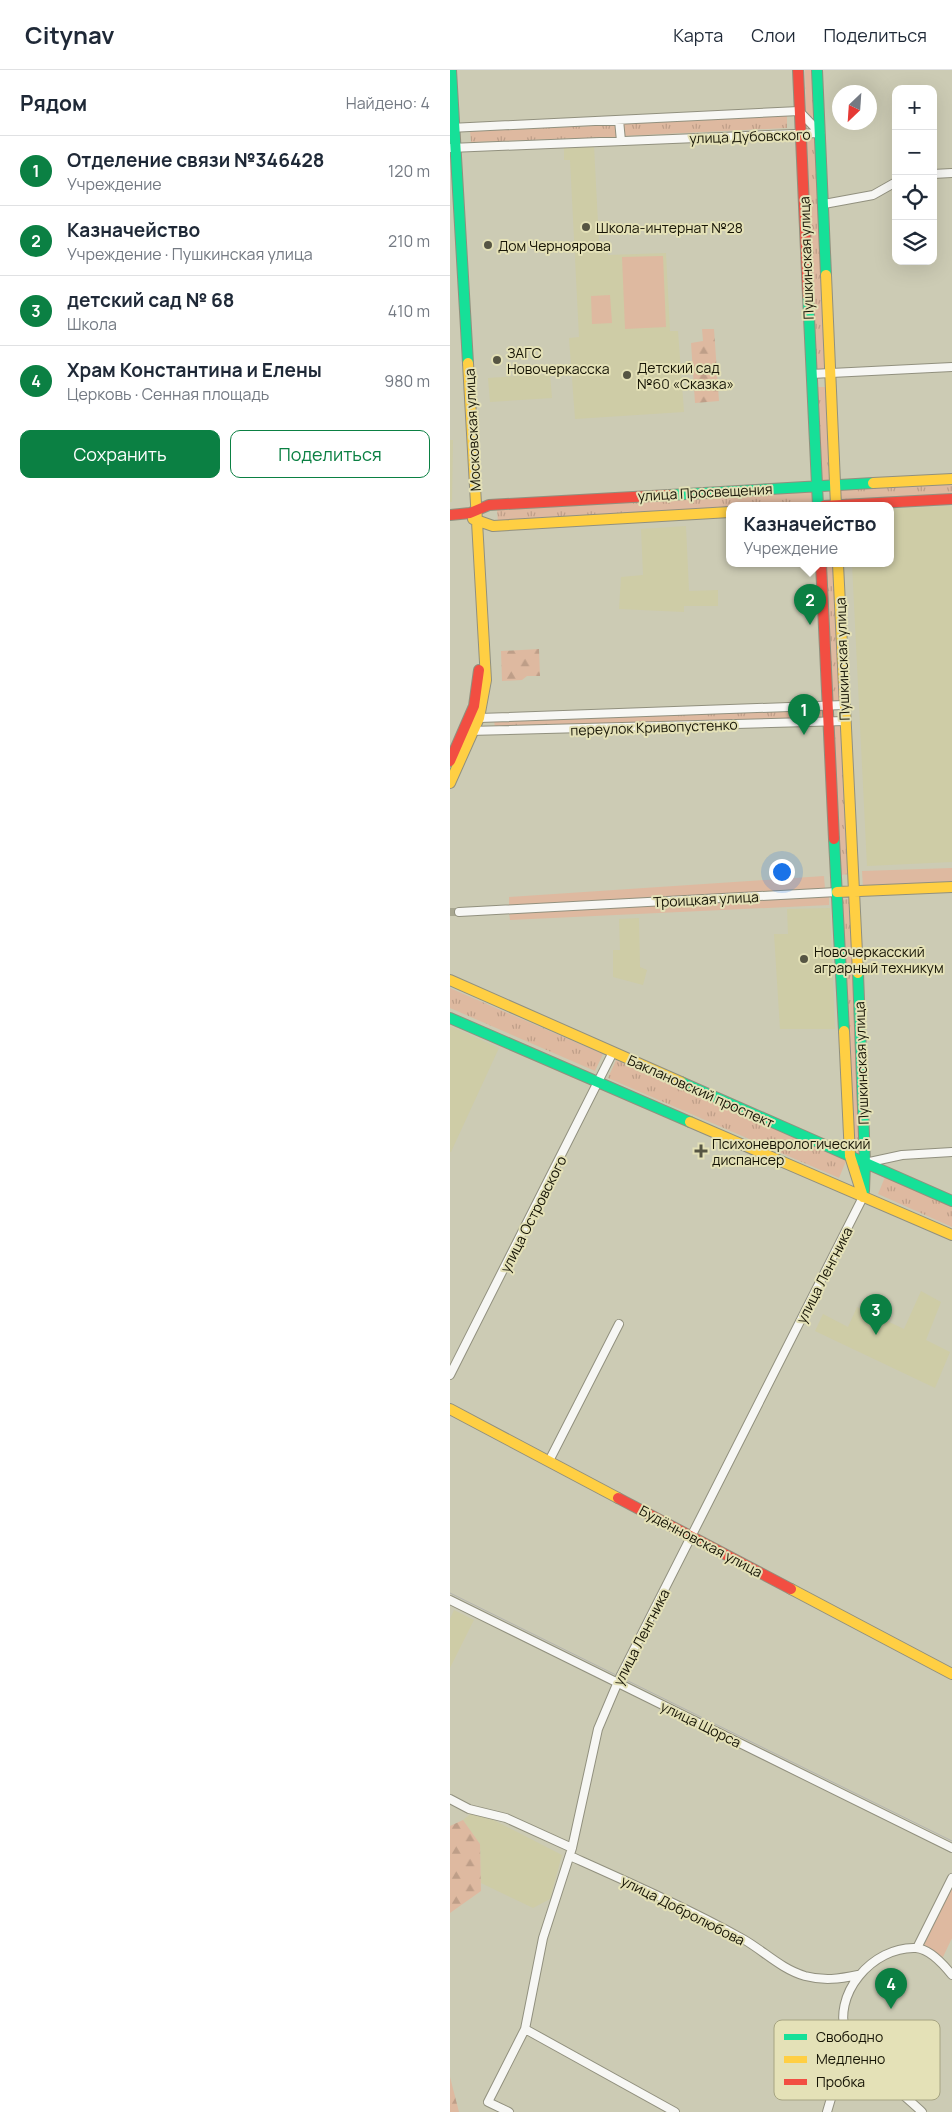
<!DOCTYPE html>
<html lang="ru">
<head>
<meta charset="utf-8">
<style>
	body { margin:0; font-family:Manrope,sans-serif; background:#f6f6f7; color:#1f2937 }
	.controls { position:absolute; right:15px; top:15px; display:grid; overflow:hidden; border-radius:10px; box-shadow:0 5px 20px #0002 }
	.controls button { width:45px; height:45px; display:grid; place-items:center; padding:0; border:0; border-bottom:1px solid #e0e1e3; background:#fff; color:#1f2937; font:25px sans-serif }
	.compass { position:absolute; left:382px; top:15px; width:45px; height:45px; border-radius:50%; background:#fff; box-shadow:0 5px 20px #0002; rotate:205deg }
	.you { position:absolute; left:331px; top:801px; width:18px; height:18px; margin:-12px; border:4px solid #fff; border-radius:50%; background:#1a73e8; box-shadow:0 0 0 8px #1a73e833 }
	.badge { display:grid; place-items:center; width:32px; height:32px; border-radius:50%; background:#0b8043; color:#fff; font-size:16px; font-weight:700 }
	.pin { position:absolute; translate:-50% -41px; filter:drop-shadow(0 1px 2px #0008) }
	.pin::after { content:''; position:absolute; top:26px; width:18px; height:15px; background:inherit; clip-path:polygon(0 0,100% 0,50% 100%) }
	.popup { position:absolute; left:276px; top:432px; width:168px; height:65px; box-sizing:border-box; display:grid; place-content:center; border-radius:10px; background:#fff; filter:drop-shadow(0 1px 4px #0005); font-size:16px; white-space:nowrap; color:#747a83 }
	.popup b { font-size:19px; color:#1f2937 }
	.popup::after { content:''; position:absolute; left:50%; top:100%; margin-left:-10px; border:10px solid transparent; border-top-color:#fff }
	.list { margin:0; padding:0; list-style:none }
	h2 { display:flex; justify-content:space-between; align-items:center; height:65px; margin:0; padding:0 20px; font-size:21px }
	h2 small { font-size:16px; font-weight:400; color:#747a83 }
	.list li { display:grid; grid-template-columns:32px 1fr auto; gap:15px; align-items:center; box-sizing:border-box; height:70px; padding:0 20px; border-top:1px solid #e0e1e3 }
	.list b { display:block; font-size:19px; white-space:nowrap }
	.list p { margin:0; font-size:16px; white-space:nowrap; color:#747a83 }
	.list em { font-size:16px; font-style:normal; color:#747a83 }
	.actions { display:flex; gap:10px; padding:15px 20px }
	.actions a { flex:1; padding:11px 0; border:1px solid #0b8043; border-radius:10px; text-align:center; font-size:18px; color:#0b8043 }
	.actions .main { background:#0b8043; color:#fff }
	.icon { flex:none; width:28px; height:28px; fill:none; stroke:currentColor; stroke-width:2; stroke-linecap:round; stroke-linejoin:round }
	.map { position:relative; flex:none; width:502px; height:2042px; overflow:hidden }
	header { display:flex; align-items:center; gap:30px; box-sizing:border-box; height:70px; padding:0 25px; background:#fff; border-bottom:1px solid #e0e1e3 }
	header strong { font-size:24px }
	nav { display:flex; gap:28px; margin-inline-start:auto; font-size:18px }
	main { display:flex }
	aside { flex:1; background:#fff }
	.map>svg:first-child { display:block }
	.built { fill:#cecca6 }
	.green { fill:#deb9a0 }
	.forest { fill:url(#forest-firs) }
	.park { fill:url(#park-tufts) }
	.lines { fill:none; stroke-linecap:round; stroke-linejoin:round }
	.street-tunnel { stroke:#a8a791; stroke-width:8; stroke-dasharray:8 4; stroke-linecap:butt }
	.street-casing { stroke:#91907e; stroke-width:10 }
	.fast-casing { stroke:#91907e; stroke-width:12 }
	.slow-casing { stroke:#91907e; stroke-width:12 }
	.jam-casing { stroke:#91907e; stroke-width:12 }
	.street { stroke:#f7f7f4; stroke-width:8 }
	.fast { stroke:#16e098; stroke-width:10 }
	.slow { stroke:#ffcf43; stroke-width:10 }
	.jam { stroke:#f24e42; stroke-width:10 }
	.tram { stroke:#b5b5af; stroke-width:1 }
	.poi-dot { fill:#565543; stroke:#e4e1b7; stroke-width:2 }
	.labels { text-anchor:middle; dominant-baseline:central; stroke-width:4; stroke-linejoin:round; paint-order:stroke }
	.street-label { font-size:14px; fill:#171506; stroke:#e4e1b7 }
	.poi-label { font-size:14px; fill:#171506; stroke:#e4e1b7; text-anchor:start }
	.key { fill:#e4e1b7; stroke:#a6a482; stroke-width:1 }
	.key-label { font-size:14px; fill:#171506 }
</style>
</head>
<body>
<header>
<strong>Citynav</strong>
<nav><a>Карта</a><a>Слои</a><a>Поделиться</a></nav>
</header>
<main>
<aside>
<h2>Рядом<small>Найдено: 4</small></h2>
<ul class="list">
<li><span class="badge">1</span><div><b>Отделение связи №346428</b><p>Учреждение</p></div><em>120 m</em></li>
<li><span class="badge">2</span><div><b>Казначейство</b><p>Учреждение · Пушкинская улица</p></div><em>210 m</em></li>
<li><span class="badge">3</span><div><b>детский сад № 68</b><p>Школа</p></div><em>410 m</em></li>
<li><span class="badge">4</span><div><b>Храм Константина и Елены</b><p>Церковь · Сенная площадь</p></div><em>980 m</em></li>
</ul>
<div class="actions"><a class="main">Сохранить</a><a>Поделиться</a></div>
</aside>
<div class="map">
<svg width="502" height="2042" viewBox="0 0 502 2042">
	<defs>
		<pattern id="forest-firs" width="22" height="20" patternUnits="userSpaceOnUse" patternTransform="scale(1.25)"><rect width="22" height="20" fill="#deb9a0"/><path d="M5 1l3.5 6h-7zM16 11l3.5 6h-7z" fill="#be9e88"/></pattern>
		<pattern id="park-tufts" width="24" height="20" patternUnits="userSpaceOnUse" patternTransform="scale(1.25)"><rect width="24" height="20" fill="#deb9a0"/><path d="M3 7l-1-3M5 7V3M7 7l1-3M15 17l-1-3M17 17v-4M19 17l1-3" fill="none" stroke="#be9e88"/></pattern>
	</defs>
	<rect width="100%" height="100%" fill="#cccbb4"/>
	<!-- built -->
	<path class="built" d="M 144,76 L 149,172 L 157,172 L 158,185 L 216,183 L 220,261 L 228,261 L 234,342 L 125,349 L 119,268 L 129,267 L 120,90 L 114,90 L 114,78 Z
		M 100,304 L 102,328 L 40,332 L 38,308 Z
		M 0,370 L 3,370 L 2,432 L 0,432 Z
		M 502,436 L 502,792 L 417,796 L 402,494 L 440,494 L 440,439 Z
		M 236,456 L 239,521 L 268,520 L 268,536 L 234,536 L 234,542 L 169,539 L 171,507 L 193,505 L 191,459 Z
		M 380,838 L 385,959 L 330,959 L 324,864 L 338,864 L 337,839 Z
		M 189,848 L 190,897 L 197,900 L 193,915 L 163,907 L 163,880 L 170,880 L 169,849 Z
		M 0,956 L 49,978 L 1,1082 L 0,1082 Z
		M 471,1221 L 491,1232 L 476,1270 L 500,1282 L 485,1318 L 365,1261 L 373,1244 L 398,1257 L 407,1237 L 454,1259 Z
		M 4,1540 L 24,1550 L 0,1598 L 0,1549 Z
		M 23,1742 L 28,1742 L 112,1785 L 100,1829 L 83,1838 L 31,1813 L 30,1774 L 13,1750 Z"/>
	<!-- green -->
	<path class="green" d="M 213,186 L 216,257 L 175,259 L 172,187 Z
		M 160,225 L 162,253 L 142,254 L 141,226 Z
		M 502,798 L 502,815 L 413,818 L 412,801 Z
		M 374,806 L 375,819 L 59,836 L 59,827 Z
		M 379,824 L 379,835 L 60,850 L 59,842 Z
		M 502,1817 L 502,1868 L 493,1887 L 473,1877 Z"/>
	<!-- forest -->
	<path class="forest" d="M 252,259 L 264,259 L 269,331 L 245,333 L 241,273 L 253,271 Z
		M 89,579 L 90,606 L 77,606 L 72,610 L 52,611 L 51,581 Z
		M 13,1750 L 30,1774 L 31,1821 L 0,1843 L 0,1756 Z
		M 0,2007 L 9,2042 L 0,2042 Z"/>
	<!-- park -->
	<path class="park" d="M 355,0 L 363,0 L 365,47 L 361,47 L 356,40 Z
		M 337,46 L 337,58 L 173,66 L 172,53 Z
		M 166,55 L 166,67 L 21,72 L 20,61 Z
		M 357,68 L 366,68 L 375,301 L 366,301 Z
		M 367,317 L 377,317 L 380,411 L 370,412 Z
		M 502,412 L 502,428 L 391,434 L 391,417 Z
		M 362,418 L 362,435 L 280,436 L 280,440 L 48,453 L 47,440 Z
		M 373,494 L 386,494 L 391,633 L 379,634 Z
		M 372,639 L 372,648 L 45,659 L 44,649 Z
		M 382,654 L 392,654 L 400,804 L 388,805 Z
		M 400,829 L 412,1083 L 402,1083 L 390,830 Z
		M 0,918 L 153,984 L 145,1001 L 0,938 Z
		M 166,990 L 396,1091 L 389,1108 L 158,1008 Z
		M 435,1107 L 502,1136 L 502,1157 L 428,1124 Z"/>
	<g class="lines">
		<!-- street-tunnel -->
		<path class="street-tunnel" d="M 0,842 L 9,842"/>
		<defs>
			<path id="street" d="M 169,50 L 171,71
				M 0,58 L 349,41 L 370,63
				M 0,78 L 370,63
				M 483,104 L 502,103
				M 374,134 L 423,125 L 446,112
				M 361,304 L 502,297
				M 24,646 L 29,648 L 394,635
				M 18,661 L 395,651
				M 9,842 L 387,822
				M 415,1093 L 452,1085 L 502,1082
				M 0,1305 L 163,982
				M 99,1391 L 169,1254
				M 0,1530 L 502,1778
				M 0,1729 L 19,1739 L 56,1748 L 122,1778
				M 120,1786 C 178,1812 237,1838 293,1869 C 314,1881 331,1899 355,1906 C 374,1911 389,1909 408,1905
				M 467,1878 L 502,1808
				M 75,1959 L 225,2042
				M 59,2042 L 38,2032 L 75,1959 L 93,1868 L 122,1778 L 148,1659 L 170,1607 L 413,1127
				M 377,2042 L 387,2008 L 398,1996 L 399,1973
				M 472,2042 C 455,2025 404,1986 397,1967 C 380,1925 423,1876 466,1878 C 479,1879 494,1895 502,1905"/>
			<path id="fast" d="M 1,0 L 18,293
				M 367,0 L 376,205
				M 358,226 L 368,436
				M 219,425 L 423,413
				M 384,769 L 394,961
				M 408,903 L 415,1093 L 414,1121
				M 0,948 L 240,1052
				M 231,1012 L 502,1131"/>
			<path id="slow" d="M 376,205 L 386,436
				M 423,413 L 502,409
				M 23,449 L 43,456 L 280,442
				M 388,494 L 408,903
				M 0,713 L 29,648 L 36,610 L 18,293
				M 387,822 L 502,817
				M 0,910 L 231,1012
				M 394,961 L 400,1086 L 413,1127
				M 240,1052 L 502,1165
				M 0,1339 L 168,1428
				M 341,1519 L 502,1604"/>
			<path id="jam" d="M 348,0 L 358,226
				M 373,436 L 502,429
				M 0,445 L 20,443 L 39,435 L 219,425
				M 371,494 L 384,769
				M 0,691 L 24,636 L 29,600
				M 168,1428 L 341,1519"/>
		</defs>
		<!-- street casing -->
		<use href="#street" class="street-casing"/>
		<!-- fast casing -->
		<use href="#fast" class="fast-casing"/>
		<!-- slow casing -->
		<use href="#slow" class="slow-casing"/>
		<!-- jam casing -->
		<use href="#jam" class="jam-casing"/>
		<!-- street -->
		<use href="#street" class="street"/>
		<!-- fast -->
		<use href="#fast" class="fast"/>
		<!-- slow -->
		<use href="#slow" class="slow"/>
		<!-- jam -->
		<use href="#jam" class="jam"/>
		<!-- tram -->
		<path class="tram" d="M 0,1523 L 502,1771"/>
	</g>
	<!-- markers -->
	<g class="poi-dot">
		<circle cx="136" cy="157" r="5"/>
		<circle cx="38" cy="175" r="5"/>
		<circle cx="47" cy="290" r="5"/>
		<circle cx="177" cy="305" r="5"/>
		<circle cx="354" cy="889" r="5"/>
		<path d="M248.5 1073.5h5v5h5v5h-5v5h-5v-5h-5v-5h5z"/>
	</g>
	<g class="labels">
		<!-- street labels -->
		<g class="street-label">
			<text transform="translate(300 66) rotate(-2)">улица Дубовского</text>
			<text transform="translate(356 188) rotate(-92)">Пушкинская улица</text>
			<text transform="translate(22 360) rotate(-93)">Московская улица</text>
			<text transform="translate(255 422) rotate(-3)">улица Просвещения</text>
			<text transform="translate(392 589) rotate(-92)">Пушкинская улица</text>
			<text transform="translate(204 657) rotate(-2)">переулок Кривопустенко</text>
			<text transform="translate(256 829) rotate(-3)">Троицкая улица</text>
			<text transform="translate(411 993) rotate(-92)">Пушкинская улица</text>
			<text transform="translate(251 1021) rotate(24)">Баклановский проспект</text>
			<text transform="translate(83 1144) rotate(-63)">улица Островского</text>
			<text transform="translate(374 1205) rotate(-63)">улица Ленгника</text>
			<text transform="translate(251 1471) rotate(28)">Будённовская улица</text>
			<text transform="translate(191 1567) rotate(-63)">улица Ленгника</text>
			<text transform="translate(251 1654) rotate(26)">улица Щорса</text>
			<text transform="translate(233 1840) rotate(27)">улица Добролюбова</text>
		</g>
		<!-- poi labels -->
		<g class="poi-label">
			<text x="146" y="157">Школа-интернат №28</text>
			<text x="48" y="175">Дом Черноярова</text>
			<text x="57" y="282">ЗАГС<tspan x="57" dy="16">Новочеркасска</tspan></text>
			<text x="187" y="297">Детский сад<tspan x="187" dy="16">№60 «Сказка»</tspan></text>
			<text x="364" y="881">Новочеркасский<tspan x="364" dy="16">аграрный техникум</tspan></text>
			<text x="262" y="1073">Психоневрологический<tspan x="262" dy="16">диспансер</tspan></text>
		</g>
	</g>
	<!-- legend -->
	<rect x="324" y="1950" width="166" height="80" rx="8" class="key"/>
	<rect x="334" y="1964" width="23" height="6" fill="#16e098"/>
	<rect x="334" y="1986" width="23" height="7" fill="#ffcf43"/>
	<rect x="334" y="2009" width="23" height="6" fill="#f24e42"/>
	<g class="key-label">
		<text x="366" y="1972">Свободно</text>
		<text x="366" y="1994">Медленно</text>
		<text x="366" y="2017">Пробка</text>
	</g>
</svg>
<div class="controls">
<button>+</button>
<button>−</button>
<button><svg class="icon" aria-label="locate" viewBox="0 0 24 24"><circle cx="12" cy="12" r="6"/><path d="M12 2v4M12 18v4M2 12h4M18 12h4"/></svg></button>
<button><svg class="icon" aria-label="layers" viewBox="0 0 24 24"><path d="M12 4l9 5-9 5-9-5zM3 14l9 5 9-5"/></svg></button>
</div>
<svg class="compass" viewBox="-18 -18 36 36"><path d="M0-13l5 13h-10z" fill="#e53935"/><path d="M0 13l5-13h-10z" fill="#747a83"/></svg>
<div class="you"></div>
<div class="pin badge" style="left:354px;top:665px">1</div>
<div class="pin badge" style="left:360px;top:555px">2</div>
<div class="popup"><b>Казначейство</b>Учреждение</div>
<div class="pin badge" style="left:426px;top:1265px">3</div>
<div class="pin badge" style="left:441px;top:1939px">4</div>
</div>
</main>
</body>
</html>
